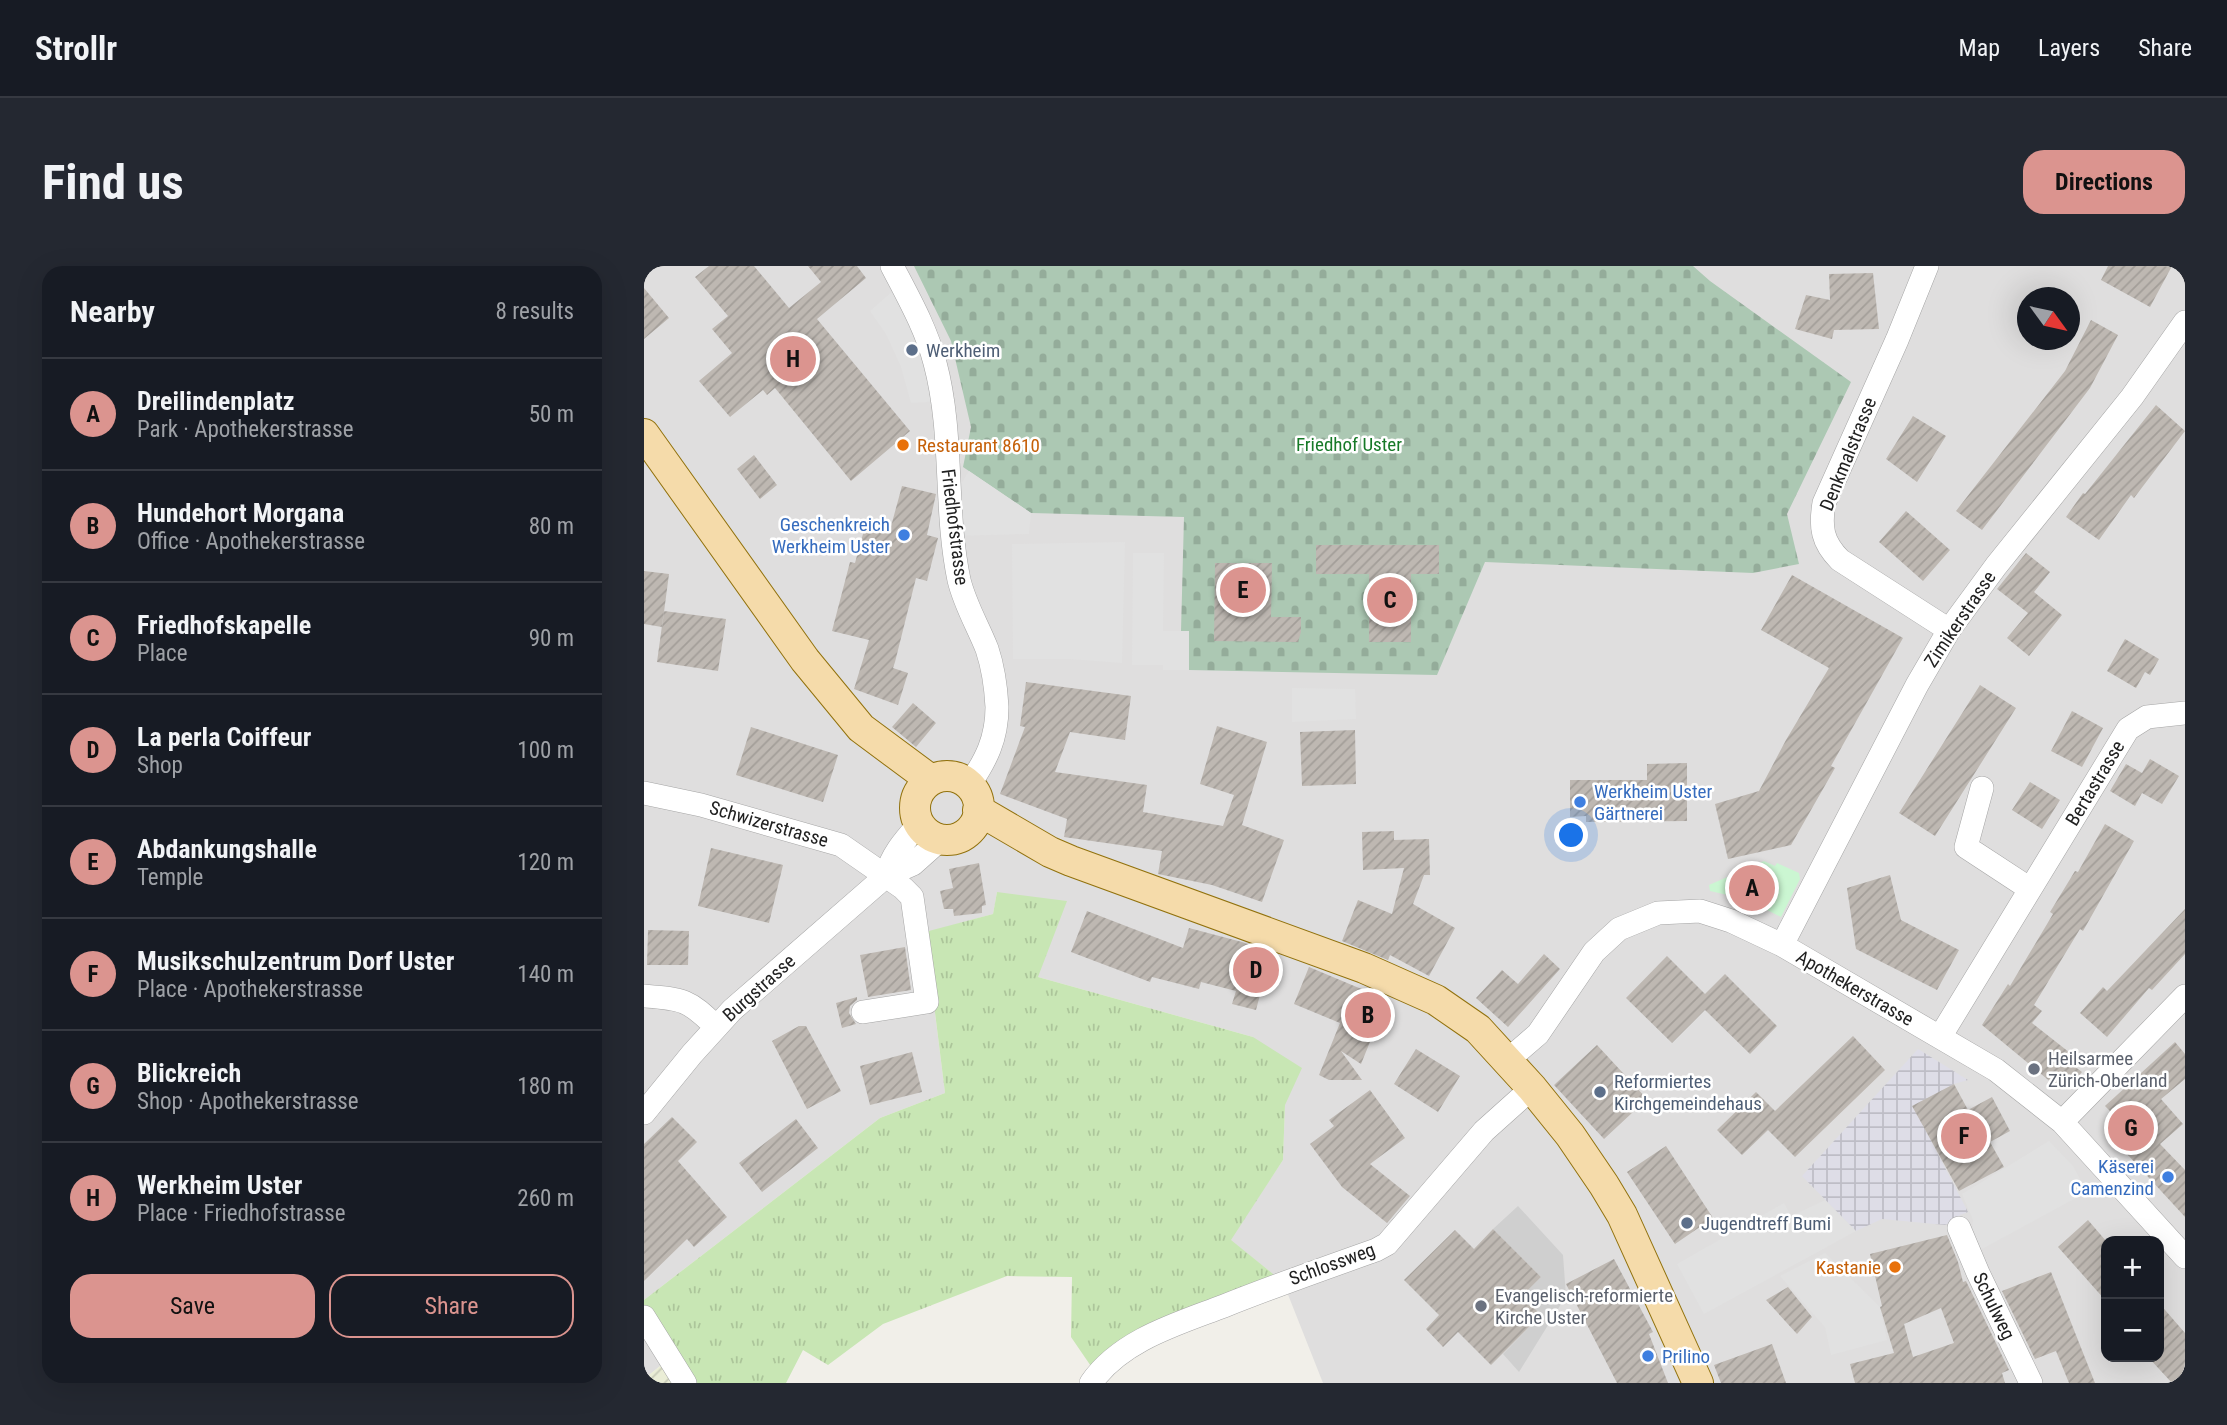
<!DOCTYPE html>
<html lang="en">
<head>
<meta charset="utf-8">
<style>
	body { margin:0; font-family:"Roboto Condensed",sans-serif; background:#242831; color:#f1f3f6 }
	.controls { position:absolute; right:21px; bottom:21px; display:grid; overflow:hidden; border-radius:14px; box-shadow:0 7px 28px #0002 }
	.controls button { width:63px; height:63px; display:grid; place-items:center; padding:0; border:0; border-bottom:2px solid #363941; background:#171b24; color:#f1f3f6; font:35px sans-serif }
	.compass { position:absolute; left:1373px; top:21px; width:63px; height:63px; border-radius:50%; background:#171b24; box-shadow:0 7px 28px #0002; rotate:123deg }
	.you { position:absolute; left:928px; top:570px; width:24px; height:24px; margin:-18px; border:5px solid #fff; border-radius:50%; background:#1a73e8; box-shadow:0 0 0 10px #1a73e833 }
	.badge { display:grid; place-items:center; width:46px; height:46px; border-radius:50%; background:#db948f; color:#111; font-size:23px; font-weight:700 }
	.pin { position:absolute; translate:-50% -50%; border:4px solid #fff; box-shadow:0 2px 7px #0006 }
	.list { margin:0; padding:0; list-style:none }
	h2 { display:flex; justify-content:space-between; align-items:center; height:91px; margin:0; padding:0 28px; font-size:30px }
	h2 small { font-size:23px; font-weight:400; color:#9ea1a6 }
	.list li { display:grid; grid-template-columns:46px 1fr auto; gap:21px; align-items:center; box-sizing:border-box; height:112px; padding:0 28px; border-top:2px solid #363941 }
	.list b { display:block; font-size:26px; white-space:nowrap }
	.list p { margin:0; font-size:23px; white-space:nowrap; color:#9ea1a6 }
	.list em { font-size:23px; font-style:normal; color:#9ea1a6 }
	.actions { display:flex; gap:14px; padding:21px 28px }
	.actions a { flex:1; padding:16px 0; border:2px solid #db948f; border-radius:21px; text-align:center; font-size:24px; color:#db948f }
	.actions .main { background:#db948f; color:#111 }
	.map { position:relative; flex:none; width:1541px; height:1117px; overflow:hidden; border-radius:21px }
	header { display:flex; align-items:center; gap:42px; box-sizing:border-box; height:98px; padding:0 35px; background:#171b24; border-bottom:2px solid #363941 }
	header strong { font-size:33px }
	nav { display:flex; gap:38px; margin-inline-start:auto; font-size:24px }
	.intro { display:flex; align-items:center; justify-content:space-between; box-sizing:border-box; height:168px; padding:0 42px }
	h1 { margin:0; font-size:49px }
	.button { padding:18px 32px; border-radius:21px; background:#db948f; color:#111; font-size:24px; font-weight:700 }
	main { display:flex; gap:42px; padding:0 42px }
	aside { flex:1; background:#171b24; border-radius:21px; box-shadow:0 7px 28px #0002 }
	.map>svg:first-child { display:block }
	.residential { fill:#dfdede; fill-rule:evenodd }
	.religious { fill:#cfcfcf }
	.farmland { fill:url(#farmland-furrows) }
	.grass { fill:url(#grass-tufts) }
	.cemetery { fill:url(#cemetery-stones) }
	.park { fill:#cbf6d2 }
	.parking { fill:#e1e1e1 }
	.plaza { fill:url(#plaza-grid) }
	.building { fill:url(#building-hatch); fill-rule:evenodd }
	.lines { fill:none; stroke-linecap:round; stroke-linejoin:round }
	.minor-casing { stroke:#a5a5a5; stroke-width:24 }
	.major-casing { stroke:#92720d; stroke-width:32 }
	.minor { stroke:#fff; stroke-width:23 }
	.major { stroke:#f5dbaa; stroke-width:30 }
	.service-dot { fill:#5c6f8a; stroke:#fff; stroke-width:2.5 }
	.food-dot { fill:#e8710a; stroke:#fff; stroke-width:2.5 }
	.shop-dot { fill:#3f7fe0; stroke:#fff; stroke-width:2.5 }
	.worship-dot { fill:#6b7280; stroke:#fff; stroke-width:2.5 }
	.labels { text-anchor:middle; dominant-baseline:central; stroke-width:5; stroke-linejoin:round; paint-order:stroke }
	.service-label { font-size:19px; fill:#4e5e75; stroke:#fff; text-anchor:start }
	.park-label { font-size:19px; fill:#167927; stroke:#fff }
	.food-label { font-size:19px; fill:#c56008; stroke:#fff; text-anchor:start }
	.street-label { font-size:19px; fill:#212121; stroke:#fff }
	.shop-label { font-size:19px; fill:#366cbe; stroke:#fff; text-anchor:end }
	.worship-label { font-size:19px; fill:#5b616d; stroke:#fff; text-anchor:start }
</style>
</head>
<body>
<header>
<strong>Strollr</strong>
<nav><a>Map</a><a>Layers</a><a>Share</a></nav>
</header>
<div class="intro"><h1>Find us</h1><a class="button">Directions</a></div>
<main>
<aside>
<h2>Nearby<small>8 results</small></h2>
<ul class="list">
<li><span class="badge">A</span><div><b>Dreilindenplatz</b><p>Park · Apothekerstrasse</p></div><em>50 m</em></li>
<li><span class="badge">B</span><div><b>Hundehort Morgana</b><p>Office · Apothekerstrasse</p></div><em>80 m</em></li>
<li><span class="badge">C</span><div><b>Friedhofskapelle</b><p>Place</p></div><em>90 m</em></li>
<li><span class="badge">D</span><div><b>La perla Coiffeur</b><p>Shop</p></div><em>100 m</em></li>
<li><span class="badge">E</span><div><b>Abdankungshalle</b><p>Temple</p></div><em>120 m</em></li>
<li><span class="badge">F</span><div><b>Musikschulzentrum Dorf Uster</b><p>Place · Apothekerstrasse</p></div><em>140 m</em></li>
<li><span class="badge">G</span><div><b>Blickreich</b><p>Shop · Apothekerstrasse</p></div><em>180 m</em></li>
<li><span class="badge">H</span><div><b>Werkheim Uster</b><p>Place · Friedhofstrasse</p></div><em>260 m</em></li>
</ul>
<div class="actions"><a class="main">Save</a><a>Share</a></div>
</aside>
<div class="map">
<svg width="1541" height="1117" viewBox="0 0 1541 1117">
	<defs>
		<pattern id="farmland-furrows" width="10" height="10" patternUnits="userSpaceOnUse" patternTransform="scale(1.75)"><rect width="10" height="10" fill="#eaedd6"/><path d="M-1 1l2-2M0 10L10 0M9 11l2-2" fill="none" stroke="#c8cbb7"/></pattern>
		<pattern id="grass-tufts" width="24" height="20" patternUnits="userSpaceOnUse" patternTransform="scale(1.75)"><rect width="24" height="20" fill="#c8e6b4"/><path d="M3 7l-1-3M5 7V3M7 7l1-3M15 17l-1-3M17 17v-4M19 17l1-3" fill="none" stroke="#acc59a"/></pattern>
		<pattern id="cemetery-stones" width="16" height="16" patternUnits="userSpaceOnUse" patternTransform="scale(1.75)"><rect width="16" height="16" fill="#acc8b3"/><path d="M2 7V4a2 2 0 0 1 4 0v3zM10 15v-3a2 2 0 0 1 4 0v3z" fill="#94ac9a"/></pattern>
		<pattern id="plaza-grid" width="8" height="8" patternUnits="userSpaceOnUse" patternTransform="scale(1.75)"><rect width="8" height="8" fill="#dedde7"/><path d="M0 4h8M4 0v8" fill="none" stroke="#bebdc6"/></pattern>
		<pattern id="building-hatch" width="6" height="6" patternUnits="userSpaceOnUse" patternTransform="scale(1.75)"><rect width="6" height="6" fill="#beb8b2"/><path d="M-1 1l2-2M0 6l6-6M5 7l2-2" fill="none" stroke="#a39e99"/></pattern>
	</defs>
	<rect width="100%" height="100%" fill="#f1efe9"/>
	<!-- residential -->
	<path class="residential" d="M 0,0 L 1541,0 L 1541,1117 L 679,1117 L 639,1016 L 586,974 L 639,894 L 641,839 L 609,771 L 394,711 L 353,626 L 349,648 L 281,667 L 301,827 L 236,852 L 0,1034 ZM 1384,32 L 1426,32 L 1426,74 L 1384,74 ZM 1462,975 L 1515,975 L 1515,1091 L 1462,1091 Z
		M 0,1052 L 26,1092 L 0,1113 Z"/>
	<!-- religious -->
	<path class="religious" d="M 874,940 L 919,989 L 922,1030 L 875,1106 L 859,1088 L 896,1050 L 878,1030 L 897,1011 L 849,963 Z"/>
	<!-- farmland -->
	<path class="farmland" d="M 26,1092 L 41,1117 L 0,1117 L 0,1113 Z"/>
	<!-- grass -->
	<path class="grass" d="M 353,626 L 423,635 L 394,711 L 609,771 L 658,802 L 641,839 L 639,894 L 587,974 L 639,1016 L 453,1109 L 427,1071 L 428,1011 L 363,1010 L 239,1058 L 184,1099 L 159,1084 L 142,1117 L 41,1117 L 0,1052 L 0,1034 L 236,852 L 301,827 L 281,666 L 349,648 Z"/>
	<!-- cemetery -->
	<path class="cemetery" d="M 270,0 L 1049,0 L 1066,15 L 1207,116 L 1143,248 L 1155,298 L 1109,307 L 841,296 L 793,409 L 545,404 L 545,366 L 537,365 L 540,251 L 387,247 L 319,201 L 327,161 L 307,75 Z"/>
	<!-- park -->
	<path class="park" d="M 1120,595 L 1131,600 L 1133,597 L 1155,607 L 1156,613 L 1137,651 L 1101,633 L 1066,625 L 1065,619 Z"/>
	<!-- parking -->
	<path class="parking" d="M 257,18 L 299,135 L 267,137 L 257,101 L 242,68 L 226,45 Z
		M 325,205 L 387,247 L 385,268 L 309,270 L 306,236 Z
		M 481,276 L 478,397 L 425,393 L 369,393 L 368,278 Z
		M 489,287 L 520,287 L 519,365 L 545,365 L 545,404 L 519,404 L 519,399 L 488,399 Z
		M 648,422 L 711,423 L 712,453 L 648,456 Z
		M 1405,875 L 1429,900 L 1443,926 L 1336,984 L 1328,970 L 1329,954 L 1318,928 Z
		M 1181,934 L 1212,965 L 1060,1048 L 1033,998 L 1140,937 L 1147,950 Z
		M 1181,987 L 1236,1041 L 1243,1074 L 1187,1089 L 1181,1061 L 1136,1010 Z"/>
	<!-- plaza -->
	<path class="plaza" d="M 1274,783 L 1324,814 L 1310,818 L 1269,840 L 1324,946 L 1316,949 L 1312,955 L 1301,959 L 1238,953 L 1212,965 L 1158,910 Z"/>
	<!-- building -->
	<path class="building" d="M 65,0 L 110,0 L 145,42 L 177,16 L 164,0 L 213,0 L 222,12 L 173,53 L 266,165 L 207,215 L 131,122 L 123,129 L 119,124 L 86,151 L 55,115 L 88,87 L 68,63 L 84,50 L 51,11 Z
		M 1464,0 L 1528,0 L 1506,41 L 1457,14 Z
		M 1229,7 L 1235,63 L 1190,64 L 1188,73 L 1151,63 L 1162,29 L 1186,34 L 1185,8 Z
		M 0,22 L 25,52 L 0,73 Z
		M 1447,54 L 1474,69 L 1446,122 L 1338,264 L 1312,245 L 1421,105 Z
		M 1512,139 L 1541,165 L 1490,232 L 1487,229 L 1455,274 L 1422,251 L 1439,227 L 1441,228 Z
		M 1269,150 L 1302,170 L 1273,216 L 1242,193 Z
		M 110,189 L 133,219 L 116,233 L 93,203 Z
		M 258,220 L 292,228 L 283,269 L 294,272 L 283,315 L 272,312 L 251,396 L 249,402 L 264,407 L 254,439 L 210,423 L 225,374 L 188,365 L 206,296 L 211,297 L 222,257 L 246,264 Z
		M 1262,245 L 1306,284 L 1279,315 L 1235,276 Z
		M 672,279 L 795,279 L 795,308 L 767,308 L 767,376 L 725,376 L 725,308 L 672,308 Z
		M 1382,287 L 1406,306 L 1390,326 L 1418,349 L 1385,390 L 1363,372 L 1384,347 L 1353,323 Z
		M 571,297 L 628,297 L 627,351 L 657,351 L 657,366 L 654,376 L 570,375 Z
		M 0,305 L 25,308 L 18,361 L 0,358 Z
		M 1148,309 L 1259,372 L 1187,500 L 1191,502 L 1147,579 L 1084,593 L 1071,538 L 1115,525 L 1142,474 L 1185,402 L 1117,364 Z
		M 20,345 L 82,353 L 74,405 L 13,396 Z
		M 1481,373 L 1515,393 L 1506,409 L 1501,406 L 1492,422 L 1463,405 Z
		M 382,416 L 487,430 L 481,474 L 426,466 L 411,506 L 503,519 L 499,546 L 579,560 L 590,529 L 556,518 L 573,460 L 623,476 L 598,559 L 640,574 L 618,636 L 568,619 L 514,608 L 518,585 L 420,571 L 423,553 L 356,528 L 381,461 L 376,460 Z
		M 1336,419 L 1372,442 L 1291,570 L 1255,547 Z
		M 269,437 L 292,457 L 272,481 L 248,461 Z
		M 1428,445 L 1459,462 L 1438,501 L 1407,485 Z
		M 107,461 L 194,489 L 179,536 L 92,509 Z
		M 711,464 L 712,518 L 658,520 L 656,466 Z
		M 1506,493 L 1535,510 L 1518,538 L 1498,527 L 1491,540 L 1466,525 L 1482,498 L 1498,507 Z
		M 1043,497 L 1043,555 L 942,556 L 942,550 L 926,551 L 926,514 L 1003,514 L 1003,498 Z
		M 1386,516 L 1416,534 L 1398,563 L 1368,544 Z
		M 1461,558 L 1490,575 L 1439,665 L 1436,663 L 1390,739 L 1398,745 L 1388,757 L 1435,794 L 1430,800 L 1438,806 L 1426,820 L 1419,815 L 1414,822 L 1338,759 L 1364,718 L 1366,720 L 1409,648 L 1406,646 L 1431,605 L 1434,606 Z
		M 750,565 L 750,574 L 785,573 L 786,609 L 780,609 L 769,638 L 811,662 L 785,710 L 746,689 L 744,694 L 698,675 L 714,634 L 748,648 L 760,602 L 719,604 L 718,566 Z
		M 67,582 L 139,599 L 125,657 L 54,640 Z
		M 335,597 L 342,639 L 338,640 L 338,647 L 310,650 L 309,643 L 300,643 L 296,625 L 309,622 L 305,603 Z
		M 1246,609 L 1257,654 L 1315,684 L 1293,724 L 1212,683 L 1203,622 Z
		M 1541,643 L 1541,688 L 1508,724 L 1505,722 L 1463,771 L 1436,747 L 1459,721 L 1463,725 Z
		M 443,645 L 539,682 L 545,662 L 598,676 L 630,688 L 620,726 L 617,725 L 612,744 L 588,738 L 592,725 L 557,716 L 555,723 L 508,711 L 506,716 L 427,686 Z
		M 4,664 L 45,665 L 44,699 L 3,699 Z
		M 261,681 L 267,724 L 224,731 L 216,689 Z
		M 900,688 L 916,703 L 864,761 L 832,732 L 858,704 L 874,718 Z
		M 1023,690 L 1061,728 L 1081,708 L 1133,760 L 1106,788 L 1061,744 L 1028,777 L 982,732 Z
		M 665,701 L 746,735 L 731,772 L 728,771 L 717,798 L 697,785 L 718,814 L 685,814 L 675,809 L 696,757 L 650,738 Z
		M 213,731 L 213,734 L 206,740 L 205,747 L 212,758 L 198,762 L 192,737 Z
		M 155,760 L 162,760 L 197,825 L 163,843 L 128,775 Z
		M 1209,770 L 1241,804 L 1151,891 L 1124,864 L 1098,889 L 1073,864 L 1112,826 L 1131,845 Z
		M 1531,776 L 1541,788 L 1541,813 L 1517,833 L 1539,858 L 1516,878 L 1541,904 L 1541,951 L 1460,863 L 1473,852 L 1461,840 Z
		M 953,779 L 1003,833 L 960,873 L 910,819 Z
		M 772,783 L 816,810 L 794,846 L 750,818 Z
		M 268,786 L 278,826 L 226,839 L 216,800 Z
		M 1310,818 L 1324,844 L 1348,831 L 1366,865 L 1346,876 L 1360,901 L 1315,925 L 1268,840 Z
		M 726,824 L 761,872 L 726,898 L 766,930 L 743,957 L 698,921 L 666,878 L 690,860 L 685,854 Z
		M 28,851 L 53,876 L 34,895 L 83,951 L 50,981 L 43,973 L 0,1015 L 0,878 Z
		M 152,853 L 174,882 L 118,926 L 95,897 Z
		M 1022,880 L 1069,952 L 1031,978 L 983,906 Z
		M 1444,954 L 1462,975 L 1462,1035 L 1414,981 Z
		M 849,963 L 897,1011 L 878,1030 L 897,1049 L 847,1099 L 814,1066 L 799,1081 L 782,1063 L 795,1049 L 760,1014 L 811,964 L 830,983 Z
		M 1303,969 L 1314,996 L 1319,1016 L 1322,1015 L 1365,1104 L 1358,1107 L 1361,1117 L 1211,1117 L 1206,1098 L 1250,1087 L 1236,1041 L 1238,1040 L 1226,988 ZM 1297,1042 L 1310,1077 L 1269,1091 L 1260,1058 Z
		M 970,993 L 1009,1066 L 1005,1068 L 1024,1117 L 973,1117 L 922,1018 Z
		M 1407,1006 L 1451,1117 L 1425,1117 L 1412,1085 L 1391,1093 L 1358,1025 Z
		M 1144,1021 L 1168,1051 L 1153,1068 L 1122,1034 Z
		M 1515,1037 L 1541,1067 L 1541,1117 L 1528,1117 L 1504,1091 L 1515,1091 Z
		M 1128,1078 L 1142,1117 L 1077,1117 L 1070,1099 Z"/>
	<g class="lines">
		<defs>
			<path id="minor" d="M 248,0 C 264,31 282,62 291,97 C 310,168 300,243 315,314 C 321,339 334,360 343,383 C 349,401 352,422 353,441 C 353,473 342,494 325,519
				M 1283,0 L 1253,74 L 1180,237 C 1176,261 1178,276 1196,294 L 1305,364
				M 1338,522 L 1322,581 L 1386,623
				M 0,527 L 57,539 L 197,579 L 259,622 L 268,631 L 283,736 L 219,746
				M 242,610 L 269,598 L 297,573
				M 1138,679 L 1273,419 L 1305,364 L 1352,300 L 1488,131 L 1541,56
				M 0,730 C 39,733 44,733 72,761
				M 1296,771 L 1484,463 L 1503,451 L 1541,447
				M 864,794 L 894,768 L 950,686 L 975,663 L 1014,647 L 1056,645 L 1087,655 L 1138,679 L 1352,804 L 1418,856 L 1541,991
				M 0,847 L 48,788 L 88,744 L 242,610 C 248,588 261,574 275,558
				M 1418,856 L 1541,730
				M 1315,962 L 1334,1007 L 1387,1117
				M 0,1051 L 41,1117
				M 447,1117 C 477,1074 533,1058 580,1040 C 630,1020 681,1002 732,984 L 743,978 L 840,865 L 888,822"/>
			<path id="major" d="M 0,168 L 161,394 L 217,462 L 287,514
				M271 542a32 32 0 1 1 64 0a32 32 0 1 1-64 0Z
				M 334,544 L 406,586 L 427,595 L 720,702 L 792,734 L 834,763 L 888,822 L 926,869 L 960,919 L 978,949 L 1054,1117"/>
		</defs>
		<!-- minor casing -->
		<use href="#minor" class="minor-casing"/>
		<!-- major casing -->
		<use href="#major" class="major-casing"/>
		<!-- minor -->
		<use href="#minor" class="minor"/>
		<!-- major -->
		<use href="#major" class="major"/>
	</g>
	<!-- markers -->
	<g class="service-dot">
		<circle cx="268" cy="84" r="7"/>
		<circle cx="956" cy="826" r="7"/>
		<circle cx="1043" cy="957" r="7"/>
	</g>
	<g class="food-dot">
		<circle cx="259" cy="179" r="7"/>
		<circle cx="1251" cy="1001" r="7"/>
	</g>
	<g class="shop-dot">
		<circle cx="260" cy="269" r="7"/>
		<circle cx="936" cy="536" r="7"/>
		<circle cx="1524" cy="911" r="7"/>
		<circle cx="1004" cy="1090" r="7"/>
	</g>
	<g class="worship-dot">
		<circle cx="1390" cy="803" r="7"/>
		<circle cx="837" cy="1040" r="7"/>
	</g>
	<g class="labels">
		<!-- service labels -->
		<g class="service-label">
			<text x="282" y="84">Werkheim</text>
			<text x="970" y="815">Reformiertes<tspan x="970" dy="22">Kirchgemeindehaus</tspan></text>
			<text x="1057" y="957">Jugendtreff Bumi</text>
		</g>
		<!-- park labels -->
		<g class="park-label">
			<text x="705" y="178">Friedhof Uster</text>
		</g>
		<!-- food labels -->
		<g class="food-label">
			<text x="273" y="179">Restaurant 8610</text>
			<text x="1237" y="1001" text-anchor="end">Kastanie</text>
		</g>
		<!-- street labels -->
		<g class="street-label">
			<text transform="translate(1204 188) rotate(-68)">Denkmalstrasse</text>
			<text transform="translate(311 261) rotate(83)">Friedhofstrasse</text>
			<text transform="translate(1316 353) rotate(-56)">Zimikerstrasse</text>
			<text transform="translate(1451 517) rotate(-59)">Bertastrasse</text>
			<text transform="translate(125 558) rotate(16)">Schwizerstrasse</text>
			<text transform="translate(115 722) rotate(-42)">Burgstrasse</text>
			<text transform="translate(1211 722) rotate(30)">Apothekerstrasse</text>
			<text transform="translate(688 998) rotate(-20)">Schlossweg</text>
			<text transform="translate(1350 1040) rotate(64)">Schulweg</text>
		</g>
		<!-- shop labels -->
		<g class="shop-label">
			<text x="246" y="258">Geschenkreich<tspan x="246" dy="22">Werkheim Uster</tspan></text>
			<text x="950" y="525" text-anchor="start">Werkheim Uster<tspan x="950" dy="22">Gärtnerei</tspan></text>
			<text x="1510" y="900">Käserei<tspan x="1510" dy="22">Camenzind</tspan></text>
			<text x="1018" y="1090" text-anchor="start">Prilino</text>
		</g>
		<!-- worship labels -->
		<g class="worship-label">
			<text x="1404" y="792">Heilsarmee<tspan x="1404" dy="22">Zürich-Oberland</tspan></text>
			<text x="851" y="1029">Evangelisch-reformierte<tspan x="851" dy="22">Kirche Uster</tspan></text>
		</g>
	</g>
</svg>
<div class="controls">
<button>+</button>
<button>−</button>
</div>
<svg class="compass" viewBox="-18 -18 36 36"><path d="M0-13l5 13h-10z" fill="#e53935"/><path d="M0 13l5-13h-10z" fill="#9ea1a6"/></svg>
<div class="you"></div>
<div class="pin badge" style="left:1108px;top:622px">A</div>
<div class="pin badge" style="left:724px;top:749px">B</div>
<div class="pin badge" style="left:746px;top:334px">C</div>
<div class="pin badge" style="left:612px;top:704px">D</div>
<div class="pin badge" style="left:599px;top:324px">E</div>
<div class="pin badge" style="left:1320px;top:870px">F</div>
<div class="pin badge" style="left:1487px;top:862px">G</div>
<div class="pin badge" style="left:149px;top:93px">H</div>
</div>
</main>
</body>
</html>
